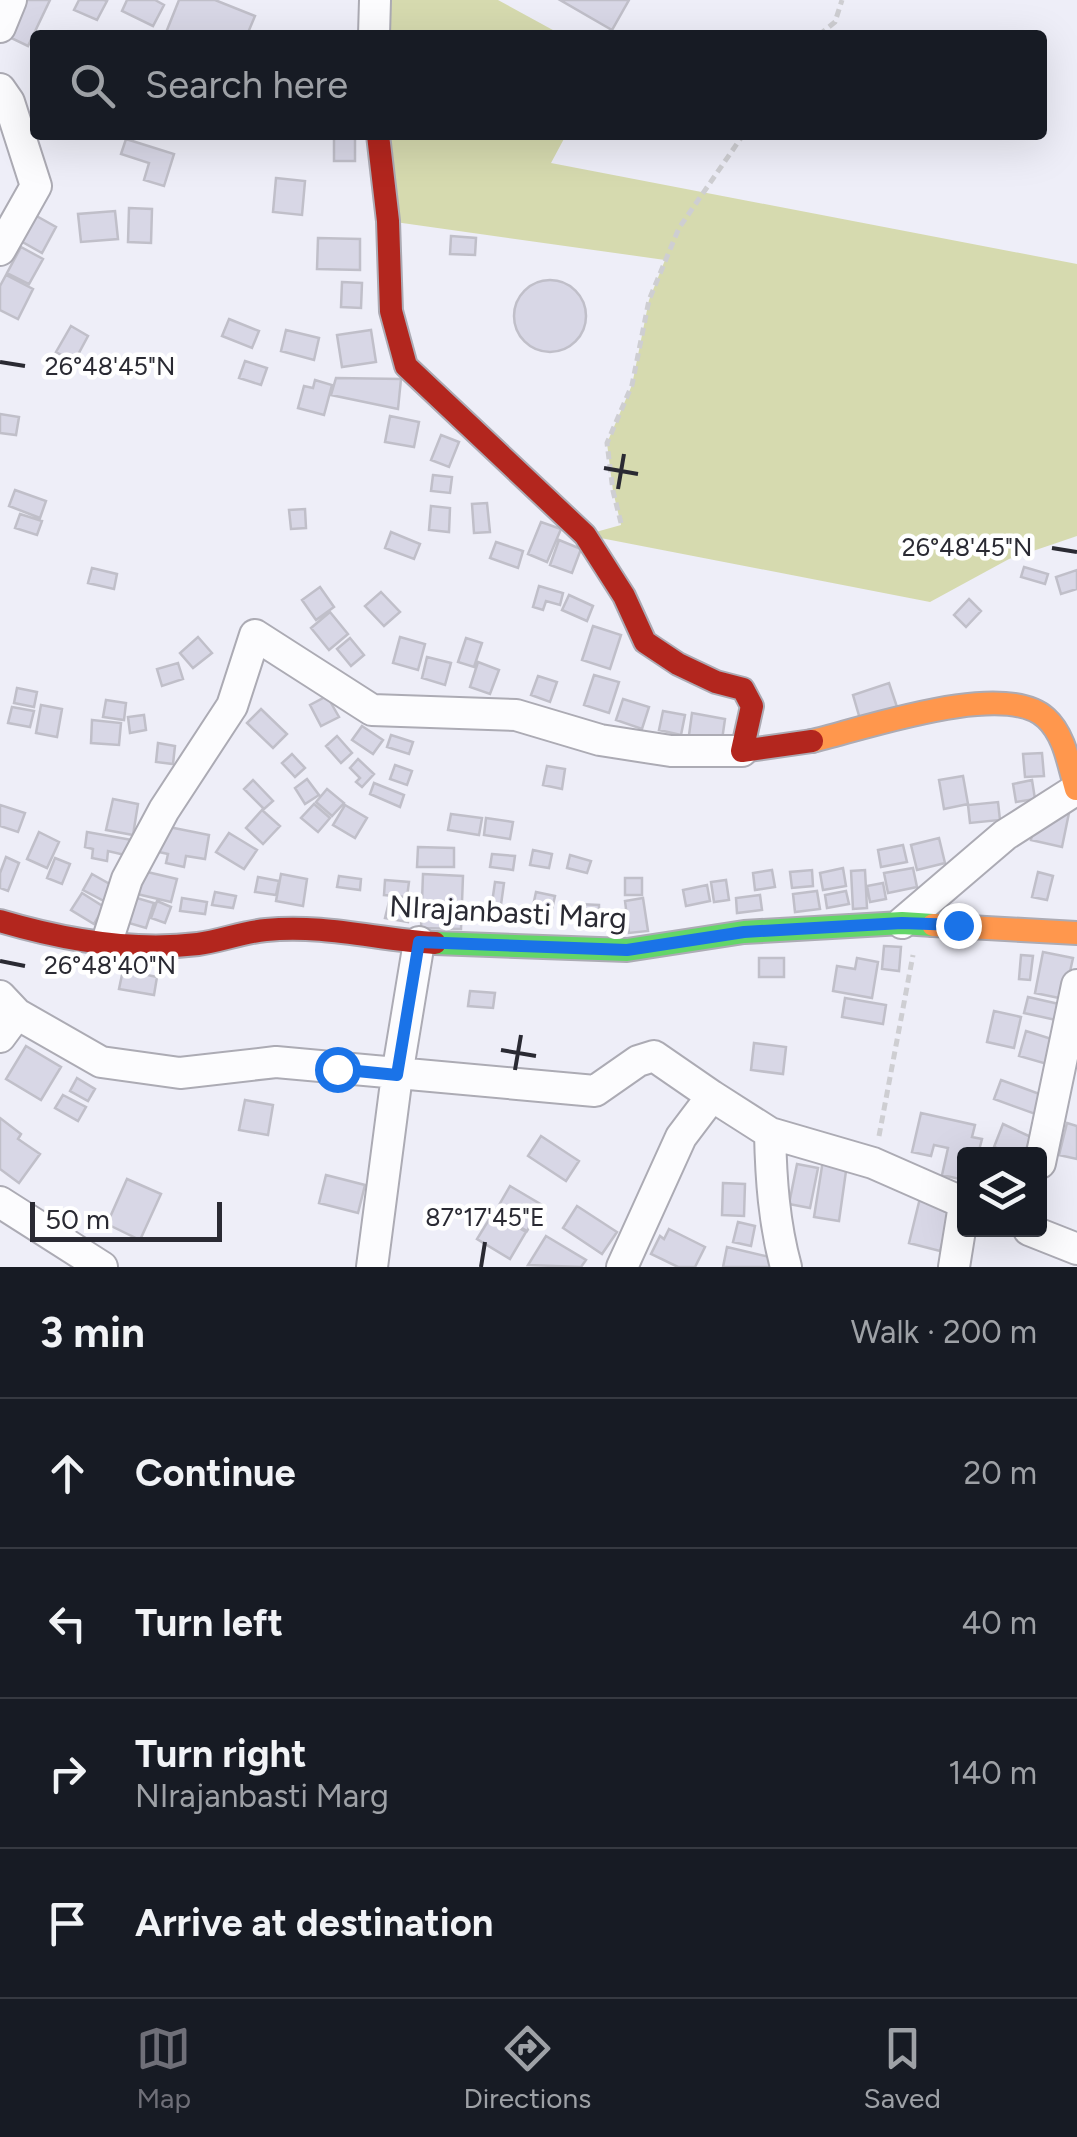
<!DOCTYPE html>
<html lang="en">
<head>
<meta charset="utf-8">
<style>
	body { margin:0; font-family:Figtree,sans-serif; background:#20242c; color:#f1f3f6 }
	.controls { position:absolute; right:30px; bottom:30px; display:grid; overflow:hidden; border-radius:10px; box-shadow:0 10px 40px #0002 }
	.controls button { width:90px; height:90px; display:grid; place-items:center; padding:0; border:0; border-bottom:2px solid #363941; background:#171b24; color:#f1f3f6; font:50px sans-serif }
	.scale { position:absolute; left:30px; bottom:25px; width:192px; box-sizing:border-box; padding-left:10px; border:5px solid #2a2a33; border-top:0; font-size:28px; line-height:35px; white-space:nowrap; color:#2a2a33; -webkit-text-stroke:8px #fff; paint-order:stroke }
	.stop { position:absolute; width:30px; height:30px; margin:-22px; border:8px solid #1a73e8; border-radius:50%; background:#fff }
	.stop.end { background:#1a73e8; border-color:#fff; box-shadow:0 2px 10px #0008 }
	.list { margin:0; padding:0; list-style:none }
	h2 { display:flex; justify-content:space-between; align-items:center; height:130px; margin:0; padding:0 40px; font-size:42px }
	h2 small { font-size:32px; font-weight:400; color:#9ea1a6 }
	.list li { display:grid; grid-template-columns:65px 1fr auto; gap:30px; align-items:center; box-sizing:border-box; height:150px; padding:0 40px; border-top:2px solid #363941 }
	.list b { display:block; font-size:38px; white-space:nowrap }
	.list p { margin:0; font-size:32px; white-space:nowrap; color:#9ea1a6 }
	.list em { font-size:32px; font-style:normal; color:#9ea1a6 }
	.icon { flex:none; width:55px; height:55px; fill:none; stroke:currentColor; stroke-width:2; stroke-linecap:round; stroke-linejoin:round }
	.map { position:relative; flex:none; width:1077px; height:1267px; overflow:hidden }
	.search { position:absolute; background:#171b24; box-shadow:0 10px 40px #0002; left:30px; right:30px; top:30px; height:110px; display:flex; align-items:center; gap:25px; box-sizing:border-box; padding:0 35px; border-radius:10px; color:#9ea1a6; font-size:38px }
	.sheet { height:730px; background:#171b24 }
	nav { display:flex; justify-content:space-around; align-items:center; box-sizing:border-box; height:140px; border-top:2px solid #363941; background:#171b24; font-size:28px; color:#9ea1a6 }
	nav a { display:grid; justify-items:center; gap:5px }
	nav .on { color:#6f6f78 }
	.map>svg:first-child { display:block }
	.green { fill:#d6daaf }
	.building { fill:#d8d7e6; stroke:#c0bfc9; stroke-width:2.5 }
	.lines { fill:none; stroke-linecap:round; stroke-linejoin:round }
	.street-casing { stroke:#acabb4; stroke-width:34 }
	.fast-casing { stroke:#acabb4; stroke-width:26 }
	.slow-casing { stroke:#acabb4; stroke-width:26 }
	.jam-casing { stroke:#acabb4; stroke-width:26 }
	.path { stroke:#ceced2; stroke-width:5; stroke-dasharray:8 5; stroke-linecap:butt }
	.street { stroke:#fcfcfe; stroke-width:30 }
	.fast { stroke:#63d668; stroke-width:22 }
	.slow { stroke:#ff974d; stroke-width:22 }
	.jam { stroke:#b3261e; stroke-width:22 }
	.route { stroke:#1a73e8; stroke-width:12 }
	.ticks { fill:none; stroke:#2a2a33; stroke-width:4 }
	.labels { text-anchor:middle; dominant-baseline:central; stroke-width:9; stroke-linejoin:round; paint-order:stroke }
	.street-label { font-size:30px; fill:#2a2a33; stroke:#fff }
	.ticks-label { font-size:25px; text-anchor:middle; fill:#2a2a33; stroke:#fff; stroke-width:9; stroke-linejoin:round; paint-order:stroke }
</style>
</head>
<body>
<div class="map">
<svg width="1077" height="1267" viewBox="0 0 1077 1267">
	<rect width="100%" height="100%" fill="#eeeef8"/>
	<!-- green -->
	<path class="green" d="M 375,0 L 498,0 L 562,35 L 374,35 Z
		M 378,135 L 566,135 L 551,163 L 1077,264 L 1077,536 L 1009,559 L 930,602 L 585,535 L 621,525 L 613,491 L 607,443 L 632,385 L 649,300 L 665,260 L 388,221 Z"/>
	<!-- building -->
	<path class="building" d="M 27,0 L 50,0 L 28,46 L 9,37 Z
		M 79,0 L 104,0 L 107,1 L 97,20 L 74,10 Z
		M 127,0 L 155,0 L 164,5 L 153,26 L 122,11 Z
		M 179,0 L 215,0 L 255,16 L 247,35 L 165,35 Z
		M 560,0 L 629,0 L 612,30 Z
		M 334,135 L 355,135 L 355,161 L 334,161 Z
		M 126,139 L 174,154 L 164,186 L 144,180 L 149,163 L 121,154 Z
		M 276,178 L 305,181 L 302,215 L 273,212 Z
		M 129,208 L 152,209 L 151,243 L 128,242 Z
		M 115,211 L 118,239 L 81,242 L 78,214 Z
		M 33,214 L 56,227 L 42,253 L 19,240 Z
		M 451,236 L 476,238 L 475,255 L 450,254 Z
		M 318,238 L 360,239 L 360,270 L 317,269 Z
		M 21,247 L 43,259 L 29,284 L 7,273 Z
		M 6,275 L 33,289 L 18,319 L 0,310 L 0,286 Z
		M514 316a36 36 0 1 1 72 0a36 36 0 1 1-72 0Z
		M 342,282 L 362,283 L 361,308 L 341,307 Z
		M 229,319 L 259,331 L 252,348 L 222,336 Z
		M 71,326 L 88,336 L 74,362 L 56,352 Z
		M 286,330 L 319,338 L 314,360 L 281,351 Z
		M 371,330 L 376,362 L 342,367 L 337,335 Z
		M 245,361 L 267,368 L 261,385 L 239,378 Z
		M 336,378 L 401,379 L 398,409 L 331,395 Z
		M 315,380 L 332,385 L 324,415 L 298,408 L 304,386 L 313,388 Z
		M 0,414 L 19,417 L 16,435 L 0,433 Z
		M 390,416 L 419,422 L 414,447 L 385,442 Z
		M 441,435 L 459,442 L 449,467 L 431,460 Z
		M 433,475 L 452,477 L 450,493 L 431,491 Z
		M 15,490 L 46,501 L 40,518 L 9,506 Z
		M 487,503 L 490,532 L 474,533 L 472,504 Z
		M 431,506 L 450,508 L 449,532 L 429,530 Z
		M 305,509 L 306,528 L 291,529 L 289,510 Z
		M 20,514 L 42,521 L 37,535 L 15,528 Z
		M 541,522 L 561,529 L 547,562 L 528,554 Z
		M 391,532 L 420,544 L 414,559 L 385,548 Z
		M 559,540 L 581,549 L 572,573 L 550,565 Z
		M 496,542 L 523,551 L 518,568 L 490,558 Z
		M 1024,567 L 1048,574 L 1045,584 L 1021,577 Z
		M 92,568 L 117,574 L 114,589 L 88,583 Z
		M 1077,570 L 1077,589 L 1061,594 L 1056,577 Z
		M 539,586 L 563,593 L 560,605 L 546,601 L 543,610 L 533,607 Z
		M 320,587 L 334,607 L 316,620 L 302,600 Z
		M 381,592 L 400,612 L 384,626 L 365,606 Z
		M 569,595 L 593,606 L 587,621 L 562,610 Z
		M 969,599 L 981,611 L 966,627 L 954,615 Z
		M 330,612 L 348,634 L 329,650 L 311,628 Z
		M 593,626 L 621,635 L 610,669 L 582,660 Z
		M 198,637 L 212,653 L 193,668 L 180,653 Z
		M 400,637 L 425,644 L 418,670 L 393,663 Z
		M 350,638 L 364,655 L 351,666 L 337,649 Z
		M 466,638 L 482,643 L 474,667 L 458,662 Z
		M 427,657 L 451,663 L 445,685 L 422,678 Z
		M 478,662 L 499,670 L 490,694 L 470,687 Z
		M 178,663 L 183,679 L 162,686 L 157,669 Z
		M 594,675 L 619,682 L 609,713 L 584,705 Z
		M 538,676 L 557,682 L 550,702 L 531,695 Z
		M 889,683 L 897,707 L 860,719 L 853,695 Z
		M 17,688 L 37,692 L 34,707 L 14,703 Z
		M 327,696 L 339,717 L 321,726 L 310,705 Z
		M 623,699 L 649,707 L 642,729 L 616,720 Z
		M 106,700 L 126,703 L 124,720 L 103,717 Z
		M 41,705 L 62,709 L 57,737 L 36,733 Z
		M 12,707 L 34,711 L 30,727 L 8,723 Z
		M 261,709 L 287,734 L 273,748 L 247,723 Z
		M 663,711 L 685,715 L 681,735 L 659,730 Z
		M 692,713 L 725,719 L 722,740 L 689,735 Z
		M 144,715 L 146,730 L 130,733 L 128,717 Z
		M 92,720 L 121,723 L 119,745 L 91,743 Z
		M 362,726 L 383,740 L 373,754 L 352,740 Z
		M 391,735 L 413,742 L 409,754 L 387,747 Z
		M 337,736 L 352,753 L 341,763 L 326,746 Z
		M 158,743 L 175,746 L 173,764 L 156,762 Z
		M 1042,753 L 1044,776 L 1025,777 L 1023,754 Z
		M 292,754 L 305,768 L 295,777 L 282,763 Z
		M 358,759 L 374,774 L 362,787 L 356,782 L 360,778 L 350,768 Z
		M 395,765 L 412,771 L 407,785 L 390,779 Z
		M 547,766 L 565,769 L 562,789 L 543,785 Z
		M 963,776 L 968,804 L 944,809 L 939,780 Z
		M 307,779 L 319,795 L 305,804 L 295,788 Z
		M 253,780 L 273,801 L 264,809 L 244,789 Z
		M 1032,780 L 1035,799 L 1016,802 L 1013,784 Z
		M 374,783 L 404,795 L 400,807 L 370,794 Z
		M 327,789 L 344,803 L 332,816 L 316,802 Z
		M 113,799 L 138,804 L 133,835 L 106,830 Z
		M 998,802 L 1000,820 L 970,823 L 968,805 Z
		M 314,804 L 330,818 L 318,832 L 301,818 Z
		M 0,805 L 25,813 L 18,832 L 0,826 Z
		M 345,805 L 367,818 L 355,838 L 333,825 Z
		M 1070,808 L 1062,847 L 1031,840 L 1033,829 Z
		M 262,810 L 280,826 L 263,844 L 246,828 Z
		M 451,814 L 482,818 L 479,835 L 448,830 Z
		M 486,818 L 513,822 L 510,839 L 484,835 Z
		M 164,826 L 209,835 L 205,859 L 186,856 L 184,867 L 166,863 L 168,854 L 159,852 Z
		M 39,832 L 59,842 L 47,868 L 27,859 Z
		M 87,832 L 132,840 L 129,856 L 108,851 L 107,861 L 92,858 L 93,849 L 85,847 Z
		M 229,833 L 257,850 L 244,869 L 216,852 Z
		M 939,838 L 945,863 L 917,870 L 911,845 Z
		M 903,845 L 907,862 L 881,867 L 878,850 Z
		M 418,847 L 454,848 L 454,867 L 417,867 Z
		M 533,850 L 552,854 L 549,868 L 530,865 Z
		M 492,854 L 515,856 L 513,870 L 490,867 Z
		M 570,855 L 591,861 L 587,873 L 567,868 Z
		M 6,857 L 19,863 L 8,891 L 0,888 L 0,873 Z
		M 55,858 L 70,864 L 62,884 L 47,878 Z
		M 843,868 L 846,886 L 823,890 L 820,873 Z
		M 913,868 L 917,887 L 888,893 L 884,873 Z
		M 772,870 L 775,887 L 755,890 L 753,873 Z
		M 812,870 L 813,886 L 792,888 L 790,872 Z
		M 865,870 L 867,908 L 853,909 L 851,871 Z
		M 143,871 L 177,879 L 171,902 L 137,894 Z
		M 1038,872 L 1053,876 L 1047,900 L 1032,897 Z
		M 92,874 L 115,887 L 106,902 L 83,890 Z
		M 281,874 L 307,879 L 303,906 L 276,901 Z
		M 423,874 L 463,876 L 461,929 L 421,928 Z
		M 339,876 L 361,879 L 360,890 L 337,887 Z
		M 258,877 L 279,881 L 276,895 L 255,892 Z
		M 625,878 L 642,878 L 642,895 L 625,895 Z
		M 385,880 L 409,882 L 407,897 L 384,895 Z
		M 726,880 L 729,900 L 714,902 L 711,882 Z
		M 495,882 L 504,883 L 500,912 L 491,910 Z
		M 883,883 L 886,899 L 870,902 L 867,886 Z
		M 707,885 L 710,901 L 686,906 L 683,890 Z
		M 817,891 L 820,909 L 795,912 L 793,894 Z
		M 846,891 L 849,904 L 827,908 L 825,895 Z
		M 215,892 L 236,896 L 233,908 L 212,905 Z
		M 536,892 L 555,896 L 552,909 L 533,906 Z
		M 82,893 L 104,907 L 94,924 L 71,910 Z
		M 760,895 L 762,910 L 737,913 L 736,898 Z
		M 130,896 L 154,903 L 146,928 L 122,921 Z
		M 182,898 L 207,902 L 205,914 L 180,911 Z
		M 643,898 L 648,931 L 629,933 L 625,901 Z
		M 157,901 L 171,907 L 165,923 L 151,918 Z
		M 389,902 L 411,907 L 408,922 L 385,918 Z
		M 578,904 L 599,905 L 599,918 L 577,918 Z
		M 884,946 L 901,947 L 899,971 L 882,969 Z
		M 1043,952 L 1073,958 L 1064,999 L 1035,993 Z
		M 1021,955 L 1033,956 L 1030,980 L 1019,979 Z
		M 759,958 L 784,958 L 784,977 L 759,977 Z
		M 857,958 L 878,962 L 872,998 L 833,991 L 837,966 L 855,969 Z
		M 123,970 L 157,977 L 154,995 L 119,989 Z
		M 470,991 L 495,993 L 493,1008 L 468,1006 Z
		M 1028,997 L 1059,1004 L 1056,1020 L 1024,1013 Z
		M 845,998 L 886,1005 L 883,1024 L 842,1017 Z
		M 994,1011 L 1021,1017 L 1014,1048 L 987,1042 Z
		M 1026,1031 L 1055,1040 L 1047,1064 L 1019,1056 Z
		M 754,1043 L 786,1047 L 783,1074 L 751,1070 Z
		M 26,1046 L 61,1067 L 41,1100 L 6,1079 Z
		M 77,1078 L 95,1089 L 88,1101 L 70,1091 Z
		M 1001,1080 L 1045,1096 L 1038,1115 L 994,1099 Z
		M 63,1095 L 86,1107 L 78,1121 L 55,1108 Z
		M 245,1100 L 273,1105 L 268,1135 L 239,1130 Z
		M 921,1113 L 975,1125 L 972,1137 L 982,1139 L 978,1154 L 964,1154 L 964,1180 L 942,1175 L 948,1148 L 934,1145 L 931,1156 L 912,1152 Z
		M 0,1118 L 21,1134 L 18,1139 L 40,1154 L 19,1183 L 0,1169 Z
		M 1067,1123 L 1077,1126 L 1077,1159 L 1059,1155 Z
		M 1003,1124 L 1031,1137 L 1024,1154 L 1012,1154 L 994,1147 Z
		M 541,1136 L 579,1161 L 566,1181 L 528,1156 Z
		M 823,1160 L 847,1164 L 839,1221 L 814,1217 Z
		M 797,1164 L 818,1168 L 810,1208 L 789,1204 Z
		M 326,1175 L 365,1185 L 358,1213 L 319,1203 Z
		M 127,1179 L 161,1194 L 140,1240 L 107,1224 Z
		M 723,1183 L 745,1184 L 744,1216 L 722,1215 Z
		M 510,1186 L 542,1205 L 527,1231 L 495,1212 Z
		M 920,1198 L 952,1206 L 940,1251 L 909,1243 Z
		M 577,1206 L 617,1232 L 602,1254 L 563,1228 Z
		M 493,1213 L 526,1232 L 510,1259 L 477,1239 Z
		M 738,1222 L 755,1226 L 751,1246 L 733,1242 Z
		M 669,1229 L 705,1247 L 695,1267 L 678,1267 L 651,1254 L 660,1236 L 664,1239 Z
		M 546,1236 L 586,1260 L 581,1267 L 528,1265 Z
		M 727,1247 L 774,1258 L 772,1267 L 723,1267 Z"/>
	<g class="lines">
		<defs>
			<path id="street" d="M 0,27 L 11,0
				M 374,35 L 375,0
				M 0,89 L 9,102 L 36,186 L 0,250
				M 902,923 L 1005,835 L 1077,789
				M 106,945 L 127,879 L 164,810 L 232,706 L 255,635 L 372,710 L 516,715 L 600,740 L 671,751 L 742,751
				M 0,996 L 17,1014 L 0,1037
				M 17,1014 L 101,1062 L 180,1073 L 276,1062 L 595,1091 L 638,1061 L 654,1056 L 712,1096
				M 770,1133 C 771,1179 774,1223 786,1267
				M 1040,1163 L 1077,985
				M 0,1202 L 102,1267
				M 1029,1230 L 1077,1249
				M 372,1267 L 397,1075 L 419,942
				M 622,1267 L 681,1137 L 712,1096 L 770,1133 L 873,1163 L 964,1203
				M 954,1267 L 964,1205"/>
			<path id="fast" d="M 435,943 L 627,950 L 744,932 L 902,923 L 933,925"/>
			<path id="slow" d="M 812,741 C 863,729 1004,679 1046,718 C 1065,735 1069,766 1076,789
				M 933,925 L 1077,933"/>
			<path id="jam" d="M 378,135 L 388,221 L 391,311 L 406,366 L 585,535 L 624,596 L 645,642 L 678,664 L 716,682 L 743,689 L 752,706 L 742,751 L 812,741
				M 0,921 C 64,940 131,952 198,944 C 221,941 243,932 266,930 C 324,924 379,940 435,943"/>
		</defs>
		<!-- street casing -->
		<use href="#street" class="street-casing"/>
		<!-- fast casing -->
		<use href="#fast" class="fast-casing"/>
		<!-- slow casing -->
		<use href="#slow" class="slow-casing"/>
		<!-- jam casing -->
		<use href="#jam" class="jam-casing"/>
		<!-- path -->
		<path class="path" d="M 819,35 L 835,22 L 842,0
			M 621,523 L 613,491 L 607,443 L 632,385 L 649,300 L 679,228 L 743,135
			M 879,1136 L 913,955"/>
		<!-- street -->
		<use href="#street" class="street"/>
		<!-- fast -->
		<use href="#fast" class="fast"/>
		<!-- slow -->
		<use href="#slow" class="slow"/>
		<!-- jam -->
		<use href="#jam" class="jam"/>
	</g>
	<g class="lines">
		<!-- route -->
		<path class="route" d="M 337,1069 L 397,1075 L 419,942 L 627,950 L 744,932 L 902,923 L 958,925"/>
	</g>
	<!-- ticks -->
	<path class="ticks" d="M 0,362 L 25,366M 604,468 L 638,474M 618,489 L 624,454M 1052,548 L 1077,552M 0,961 L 25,966M 501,1050 L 536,1056M 515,1070 L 521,1035M 481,1267 L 485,1242"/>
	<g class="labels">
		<!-- street labels -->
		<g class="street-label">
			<text transform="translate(508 912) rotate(3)">NIrajanbasti Marg</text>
		</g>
	</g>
	<g class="ticks-label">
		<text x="110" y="375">26°48'45"N</text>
		<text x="967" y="556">26°48'45"N</text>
		<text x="110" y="974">26°48'40"N</text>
		<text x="485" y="1226">87°17'45"E</text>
	</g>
</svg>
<div class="controls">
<button><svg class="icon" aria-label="layers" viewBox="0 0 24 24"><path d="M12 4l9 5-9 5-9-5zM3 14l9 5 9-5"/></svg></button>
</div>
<div class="scale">50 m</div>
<div class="stop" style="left:337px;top:1069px"></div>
<div class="stop end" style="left:958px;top:925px"></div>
<div class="search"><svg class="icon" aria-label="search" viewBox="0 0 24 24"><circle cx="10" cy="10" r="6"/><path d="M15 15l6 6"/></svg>Search here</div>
</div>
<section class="sheet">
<h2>3 min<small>Walk · 200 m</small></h2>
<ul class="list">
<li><svg class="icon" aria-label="ahead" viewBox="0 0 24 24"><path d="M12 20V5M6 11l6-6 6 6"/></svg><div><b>Continue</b></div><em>20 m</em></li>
<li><svg class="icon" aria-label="left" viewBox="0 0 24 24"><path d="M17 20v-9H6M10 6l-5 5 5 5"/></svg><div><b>Turn left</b></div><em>40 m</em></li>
<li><svg class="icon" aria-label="right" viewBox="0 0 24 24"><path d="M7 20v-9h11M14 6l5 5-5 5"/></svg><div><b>Turn right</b><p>NIrajanbasti Marg</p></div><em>140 m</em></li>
<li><svg class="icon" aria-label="arrive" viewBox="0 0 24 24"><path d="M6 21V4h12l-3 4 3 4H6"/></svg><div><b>Arrive at destination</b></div></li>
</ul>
</section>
<nav>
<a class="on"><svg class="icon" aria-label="map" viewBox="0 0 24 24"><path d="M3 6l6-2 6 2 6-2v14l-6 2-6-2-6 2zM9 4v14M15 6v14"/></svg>Map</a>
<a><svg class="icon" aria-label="directions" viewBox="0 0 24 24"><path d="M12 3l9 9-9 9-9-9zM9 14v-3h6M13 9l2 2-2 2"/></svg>Directions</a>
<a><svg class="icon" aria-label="saved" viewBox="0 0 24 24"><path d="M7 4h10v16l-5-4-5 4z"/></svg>Saved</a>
</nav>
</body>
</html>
